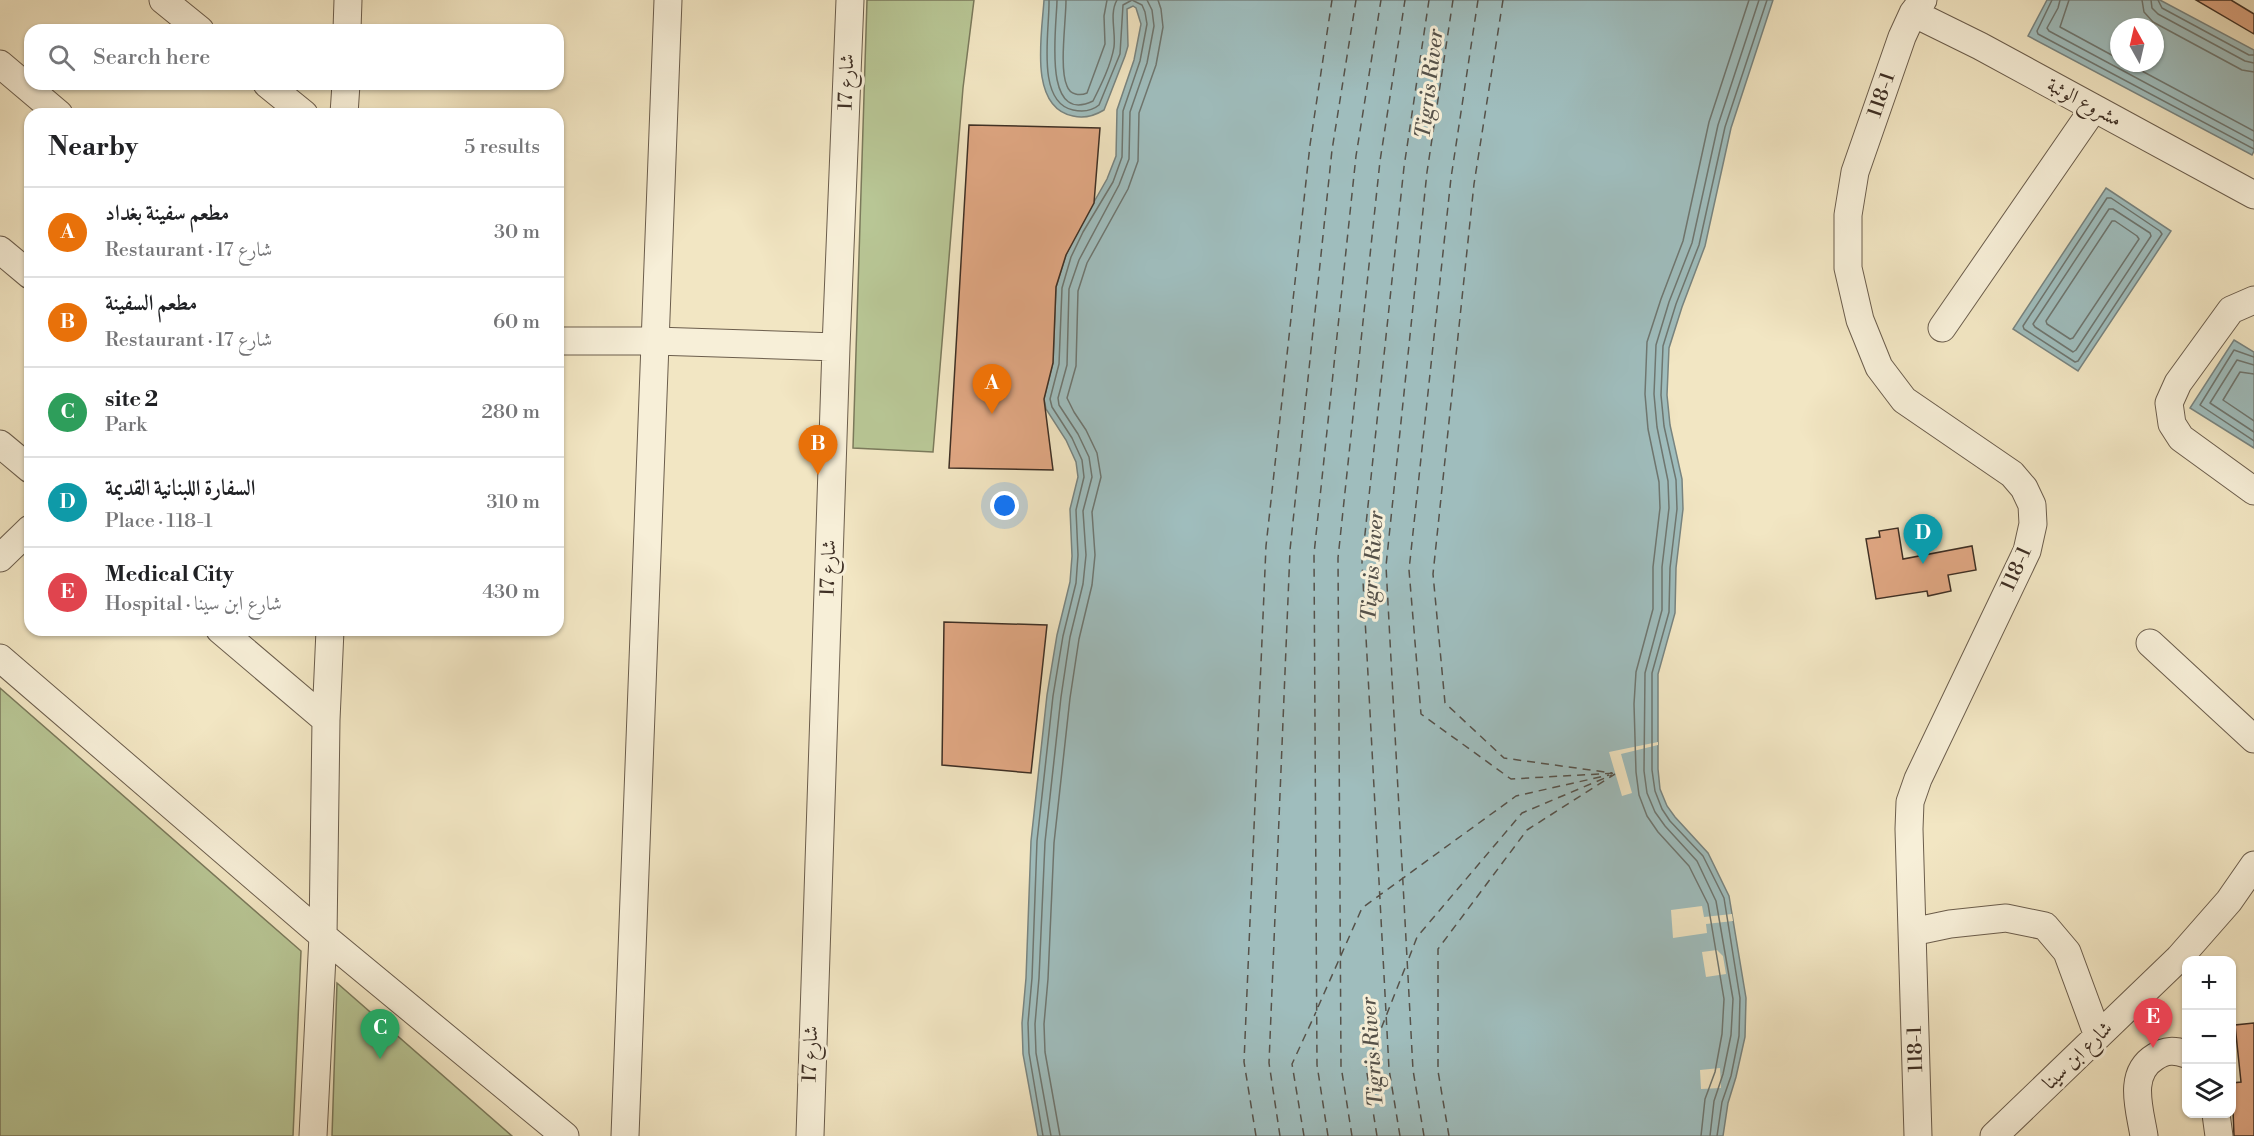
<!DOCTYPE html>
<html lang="en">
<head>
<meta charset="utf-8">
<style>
	body { margin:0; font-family:"Libre Bodoni",Amiri,serif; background:#f6f6f6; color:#202124 }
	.controls { position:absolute; right:18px; bottom:18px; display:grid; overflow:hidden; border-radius:12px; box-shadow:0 2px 4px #0004 }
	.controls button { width:54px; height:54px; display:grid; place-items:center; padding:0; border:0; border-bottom:2px solid #e0e0e0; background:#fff; color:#202124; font:30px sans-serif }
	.compass { position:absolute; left:2110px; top:18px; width:54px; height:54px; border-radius:50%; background:#fff; box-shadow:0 2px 4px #0004; rotate:352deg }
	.you { position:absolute; left:1005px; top:506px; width:21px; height:21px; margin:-15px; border:4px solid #fff; border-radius:50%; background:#1a73e8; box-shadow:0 0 0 9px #1a73e833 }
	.badge { display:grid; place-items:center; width:39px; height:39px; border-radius:50%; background:#ea580c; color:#fff; font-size:20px; font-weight:700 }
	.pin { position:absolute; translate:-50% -50px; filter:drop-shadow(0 2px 3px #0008) }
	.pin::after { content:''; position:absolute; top:32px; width:21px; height:18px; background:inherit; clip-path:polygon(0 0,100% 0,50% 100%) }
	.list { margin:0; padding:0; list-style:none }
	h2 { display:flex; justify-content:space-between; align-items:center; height:78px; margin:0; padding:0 24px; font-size:26px }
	h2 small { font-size:20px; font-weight:400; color:#757577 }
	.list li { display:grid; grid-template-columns:39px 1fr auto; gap:18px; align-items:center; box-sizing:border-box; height:90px; padding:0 24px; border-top:2px solid #e0e0e0 }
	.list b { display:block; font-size:22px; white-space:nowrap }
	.list p { margin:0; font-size:20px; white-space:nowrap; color:#757577 }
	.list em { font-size:20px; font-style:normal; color:#757577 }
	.icon { flex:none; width:33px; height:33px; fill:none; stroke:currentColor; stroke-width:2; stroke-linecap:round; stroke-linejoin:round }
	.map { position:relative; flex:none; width:2254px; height:1136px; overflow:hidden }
	.search { position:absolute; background:#fff; box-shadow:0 2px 4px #0004; left:24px; top:24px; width:540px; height:66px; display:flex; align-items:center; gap:15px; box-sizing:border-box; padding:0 21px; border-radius:18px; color:#757577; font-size:22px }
	.panel { position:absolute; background:#fff; box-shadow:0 2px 4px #0004; left:24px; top:108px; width:540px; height:528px; border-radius:18px }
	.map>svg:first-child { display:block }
	.green { fill:#b8c695; stroke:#7b7a5c; stroke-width:1.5 }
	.water { fill:#9fbdbd; stroke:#788480; stroke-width:1.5; fill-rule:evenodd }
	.pier { fill:#f2e6c3 }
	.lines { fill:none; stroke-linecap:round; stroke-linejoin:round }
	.shore { stroke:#6e7670; stroke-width:1.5 }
	.ferry { stroke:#56524a; stroke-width:1.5; stroke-dasharray:8 6; stroke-linecap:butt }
	.building { fill:#e0a783; stroke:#3e2f24; stroke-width:1.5 }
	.minor-casing { stroke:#6b5d4c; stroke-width:29 }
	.minor { stroke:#f7efd8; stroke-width:27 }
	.labels { text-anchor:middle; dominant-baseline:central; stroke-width:6; stroke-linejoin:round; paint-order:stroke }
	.street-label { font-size:20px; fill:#3e2f24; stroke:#f7efd8 }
	.water-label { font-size:21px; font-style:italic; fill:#56524a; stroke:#f7efd8 }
</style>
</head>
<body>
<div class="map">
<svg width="2254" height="1136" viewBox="0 0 2254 1136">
	<rect width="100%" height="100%" fill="#f2e6c3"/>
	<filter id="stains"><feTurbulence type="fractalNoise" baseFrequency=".00333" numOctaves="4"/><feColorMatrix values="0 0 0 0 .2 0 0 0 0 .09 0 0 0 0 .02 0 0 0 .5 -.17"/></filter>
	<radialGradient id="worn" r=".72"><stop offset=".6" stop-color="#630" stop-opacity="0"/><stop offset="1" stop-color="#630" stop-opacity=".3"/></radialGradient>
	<!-- green -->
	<path class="green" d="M 867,0 L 974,0 L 963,88 L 933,452 L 853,448 Z
		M 0,688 L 301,951 L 293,1136 L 0,1136 Z
		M 337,983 L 512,1136 L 332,1136 Z"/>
	<!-- water -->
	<path class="water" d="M 1044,0 L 1773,0 L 1731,128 L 1705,246 L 1682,307 L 1669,348 L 1667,395 L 1670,425 L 1682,479 L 1683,509 L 1676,568 L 1675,613 L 1658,674 L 1658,769 L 1660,789 L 1667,806 L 1675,817 L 1708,853 L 1729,896 L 1746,998 L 1745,1037 L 1736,1077 L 1728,1103 L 1723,1136 L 1038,1136 L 1023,1054 L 1022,1023 L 1026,978 L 1031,841 L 1047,695 L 1057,635 L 1070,582 L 1072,556 L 1070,509 L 1078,477 L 1076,462 L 1066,440 L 1046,409 L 1044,399 L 1053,363 L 1056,287 L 1066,255 L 1078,230 L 1107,179 L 1116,156 L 1117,110 L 1134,60 L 1141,24 L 1136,8 L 1133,6 L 1127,9 L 1128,46 L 1125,56 L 1104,110 C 1094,116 1084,119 1073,116 C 1028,107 1042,34 1044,0 Z
		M 2047,0 L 2160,0 L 2254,50 L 2254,151 L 2252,155 L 2028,36 ZM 2119,27 L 2155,27 L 2155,63 L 2119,63 Z
		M 2106,188 L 2171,231 L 2078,371 L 2013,329 Z
		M 2234,340 L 2254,352 L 2254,448 L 2190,408 Z"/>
	<!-- pier -->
	<path class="pier" d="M 1658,742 L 1658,745 L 1621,754 L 1632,793 L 1622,796 L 1609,752 Z
		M 1702,906 L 1704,917 L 1732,914 L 1733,921 L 1706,924 L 1707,933 L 1673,938 L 1671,910 Z
		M 1717,950 L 1723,956 L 1726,974 L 1706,977 L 1702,952 Z
		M 1720,1068 L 1721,1088 L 1701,1089 L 1700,1070 Z"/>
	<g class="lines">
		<!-- shore -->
		<path class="shore" d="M 1057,0 C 1057,24 1041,126 1093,101 C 1101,85 1111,65 1114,47 C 1116,32 1109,14 1117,0
			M 1066,0 C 1066,21 1059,69 1067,86 C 1070,95 1080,96 1087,93 L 1105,44 L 1104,16 L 1107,0
			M 2052,0 L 2037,31 L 2038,34 L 2254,149
			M 2060,0 L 2058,8 L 2047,28 L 2049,31 L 2254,141
			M 2069,0 L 2060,27 L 2119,59
			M 2142,0 L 2144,12 L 2153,22 L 2242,70 L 2254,72
			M 2151,0 L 2152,8 L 2158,14 L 2245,61 L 2254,63
			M 2158,0 L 2162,8 L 2249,55 L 2254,55
			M 2127,63 L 2254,131
			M 2107,198 L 2111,198 L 2160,231 L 2162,234 L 2078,361 L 2075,362 L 2024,329 L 2023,326 Z
			M 2109,209 L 2113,209 L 2150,233 L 2151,236 L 2076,350 L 2073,352 L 2035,327 L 2033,324 Z
			M 2112,221 L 2115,221 L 2137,236 L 2139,239 L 2073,338 L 2070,339 L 2047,324 L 2046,321 Z
			M 2254,357 L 2234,350 L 2200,405 L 2254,441
			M 2254,365 L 2237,360 L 2210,403 L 2254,432
			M 2254,374 L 2240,372 L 2223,400 L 2254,421
			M 1043,1136 L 1029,1053 L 1028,1023 L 1032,978 L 1037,841 L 1053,696 L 1063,636 L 1076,583 L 1078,555 L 1076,510 L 1084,477 L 1082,460 L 1072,438 L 1052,407 L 1050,399 L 1059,364 L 1062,288 L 1071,257 L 1083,232 L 1113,182 L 1122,157 L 1123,111 L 1140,61 L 1147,24 L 1145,12 L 1142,5 L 1132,0 L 1123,5 L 1120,54 L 1099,105 C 1092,111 1083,112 1073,110 C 1035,102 1050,29 1049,0
			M 1051,1136 L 1036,1053 L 1035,1024 L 1039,978 L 1045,842 L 1061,697 L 1070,637 L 1083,584 L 1086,555 L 1083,511 L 1092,477 L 1089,457 L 1078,434 L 1059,405 L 1058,398 L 1067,365 L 1069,289 L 1079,260 L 1119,185 L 1129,159 L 1130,112 L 1147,63 L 1154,26 L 1152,10 L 1147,0
			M 1060,1136 L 1045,1052 L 1044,1024 L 1048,979 L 1054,843 L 1070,698 L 1079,639 L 1092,585 L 1095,555 L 1092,512 L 1101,477 L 1097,453 L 1086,430 L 1074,412 L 1067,398 L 1076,366 L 1078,291 L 1087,263 L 1128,189 L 1138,161 L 1139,113 L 1156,65 L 1163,27 L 1161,9 L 1158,0
			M 1701,1136 L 1705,1099 L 1715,1072 L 1722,1034 L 1724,999 L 1708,904 L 1689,866 L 1658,832 L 1647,816 L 1639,795 L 1636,772 L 1634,704 L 1636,672 L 1653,609 L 1653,567 L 1660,508 L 1659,482 L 1648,429 L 1645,394 L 1647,342 L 1661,299 L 1683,241 L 1709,122 L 1749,0
			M 1710,1136 L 1714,1101 L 1723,1074 L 1731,1035 L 1733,999 L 1716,901 L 1697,861 L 1665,826 L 1655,812 L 1647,793 L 1644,771 L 1645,673 L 1662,610 L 1662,567 L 1669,508 L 1668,481 L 1657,427 L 1654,394 L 1656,345 L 1669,302 L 1692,243 L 1718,125 L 1759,0
			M 1717,1136 L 1722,1102 L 1731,1076 L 1739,1036 L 1740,998 L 1724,898 L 1703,856 L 1670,821 L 1662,809 L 1655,791 L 1652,770 L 1652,673 L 1669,612 L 1670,568 L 1677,509 L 1676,480 L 1664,426 L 1661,395 L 1663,346 L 1676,304 L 1699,245 L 1725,127 L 1767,0"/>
		<!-- ferry -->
		<path class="ferry" d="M 1478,0 L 1451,178 L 1409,570 L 1421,714 L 1511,779 L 1616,773
			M 1503,0 L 1474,184 L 1433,574 L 1445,703 L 1504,758 L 1612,773
			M 1409,958 L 1417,937 L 1522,813 L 1612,775
			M 1318,1007 L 1362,908 L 1516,796 L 1609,775
			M 1256,1136 L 1244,1062 L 1266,546 L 1310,145 L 1332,0
			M 1280,1136 L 1269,1063 L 1290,550 L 1332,150 L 1356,0
			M 1304,1136 L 1292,1064 L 1316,1012
			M 1328,1136 L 1317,1065 L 1314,554 L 1356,156 L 1381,0
			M 1352,1136 L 1341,1066 L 1338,558 L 1380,161 L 1405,0
			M 1377,1136 L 1366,1067 L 1407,963
			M 1400,1136 L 1389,1069 L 1362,562 L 1404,167 L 1429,0
			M 1424,1136 L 1413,1070 L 1386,566 L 1427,172 L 1453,0
			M 1449,1136 L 1438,1071 L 1438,949 L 1527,830 L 1615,774"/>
	</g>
	<!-- building -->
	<path class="building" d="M 2196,0 L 2231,0 L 2254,14 L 2254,34 Z
		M 969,125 L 1100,128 L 1094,203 L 1066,255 L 1056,287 L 1053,363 L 1044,399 L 1053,470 L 949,468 Z
		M 1898,528 L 1903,559 L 1972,546 L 1976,570 L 1948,575 L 1951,591 L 1928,596 L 1927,591 L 1876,599 L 1866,539 L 1880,537 L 1879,531 Z
		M 944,622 L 1047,625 L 1031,773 L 942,765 Z
		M 2254,1023 L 2254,1136 L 2234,1136 L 2232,1083 L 2241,1082 L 2235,1025 Z"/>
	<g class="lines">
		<defs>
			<path id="minor" d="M 163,0 L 200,30
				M 1913,13 L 1980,46 L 2254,195
				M 347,30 L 348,0
				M 0,64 L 59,114
				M 267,84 L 304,114
				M 344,114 L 346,84
				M 0,250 L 30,275
				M 2254,300 L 2231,310 L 2178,383 L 2169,403 L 2172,424 L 2181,438 L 2254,491
				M 1942,328 L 2094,108
				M 558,341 L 655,341 L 836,347
				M 0,444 L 30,469
				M 0,558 L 30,529
				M 220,630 L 326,720
				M 2150,643 L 2254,739
				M 0,658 L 323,936 L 565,1136
				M 1912,932 L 1950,924 L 2006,918 L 2045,926 L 2067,952 L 2098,1036
				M 2216,1114 L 2219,1136
				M 313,1136 L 323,936 L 326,720 L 330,630
				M 625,1136 L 668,0
				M 810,1136 L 836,347 L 850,0
				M 1918,1136 L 1909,829 L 1910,802 L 1918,779 L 2027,551 L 2033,524 L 2032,505 L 2024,488 L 2012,474 L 1904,400 L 1879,367 L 1860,320 L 1848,268 L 1848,215 L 1855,172 L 1902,37 L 1913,13 L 1923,0
				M 1994,1136 L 2179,958 L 2229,901 L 2254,865
				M 2144,1136 C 2140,1110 2127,1074 2155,1057 C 2166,1050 2174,1050 2186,1054"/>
		</defs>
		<!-- minor casing -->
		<use href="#minor" class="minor-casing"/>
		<!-- minor -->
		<use href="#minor" class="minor"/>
	</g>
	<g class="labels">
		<!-- street labels -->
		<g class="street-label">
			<text transform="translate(847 82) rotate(-88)">شارع 17</text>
			<text transform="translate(1882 95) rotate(-71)">118-1</text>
			<text transform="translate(2084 103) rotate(28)">مشروع الوثبة</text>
			<text transform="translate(829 568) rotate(-88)">شارع 17</text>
			<text transform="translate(2017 569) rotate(-66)">118-1</text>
			<text transform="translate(1916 1049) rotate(-92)">118-1</text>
			<text transform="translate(811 1054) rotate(-88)">شارع 17</text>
			<text transform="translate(2078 1056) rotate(-44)">شارع ابن سينا</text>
		</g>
		<!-- water labels -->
		<g class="water-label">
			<text transform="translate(1430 84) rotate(-83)">Tigris River</text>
			<text transform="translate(1373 566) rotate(-86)">Tigris River</text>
			<text transform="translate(1373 1052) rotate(-94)">Tigris River</text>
		</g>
	</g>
	<rect width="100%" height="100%" filter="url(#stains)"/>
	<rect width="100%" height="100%" fill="url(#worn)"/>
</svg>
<div class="controls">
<button>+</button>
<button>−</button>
<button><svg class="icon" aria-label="layers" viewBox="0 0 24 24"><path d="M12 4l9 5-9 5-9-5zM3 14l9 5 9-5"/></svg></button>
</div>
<svg class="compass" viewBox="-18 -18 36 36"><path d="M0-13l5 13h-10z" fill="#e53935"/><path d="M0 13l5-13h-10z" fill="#757577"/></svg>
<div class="you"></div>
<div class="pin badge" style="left:992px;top:414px;background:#e8710a">A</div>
<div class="pin badge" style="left:818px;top:475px;background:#e8710a">B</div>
<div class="pin badge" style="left:380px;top:1059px;background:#2e9e5b">C</div>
<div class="pin badge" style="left:1923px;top:564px;background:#0f9aa8">D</div>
<div class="pin badge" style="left:2153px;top:1048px;background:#e0444e">E</div>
<div class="search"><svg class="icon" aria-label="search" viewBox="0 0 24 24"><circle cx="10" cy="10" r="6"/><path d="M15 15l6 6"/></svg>Search here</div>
<section class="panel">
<h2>Nearby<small>5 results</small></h2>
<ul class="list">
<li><span class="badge" style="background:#e8710a">A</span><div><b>مطعم سفينة بغداد</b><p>Restaurant · شارع 17</p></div><em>30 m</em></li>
<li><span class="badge" style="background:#e8710a">B</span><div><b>مطعم السفينة</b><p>Restaurant · شارع 17</p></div><em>60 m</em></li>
<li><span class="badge" style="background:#2e9e5b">C</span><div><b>site 2</b><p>Park</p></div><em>280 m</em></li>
<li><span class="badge" style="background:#0f9aa8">D</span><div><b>السفارة اللبنانية القديمة</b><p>Place · 118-1</p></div><em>310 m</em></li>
<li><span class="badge" style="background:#e0444e">E</span><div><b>Medical City</b><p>Hospital · شارع ابن سينا</p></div><em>430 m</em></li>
</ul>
</section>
</div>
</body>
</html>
